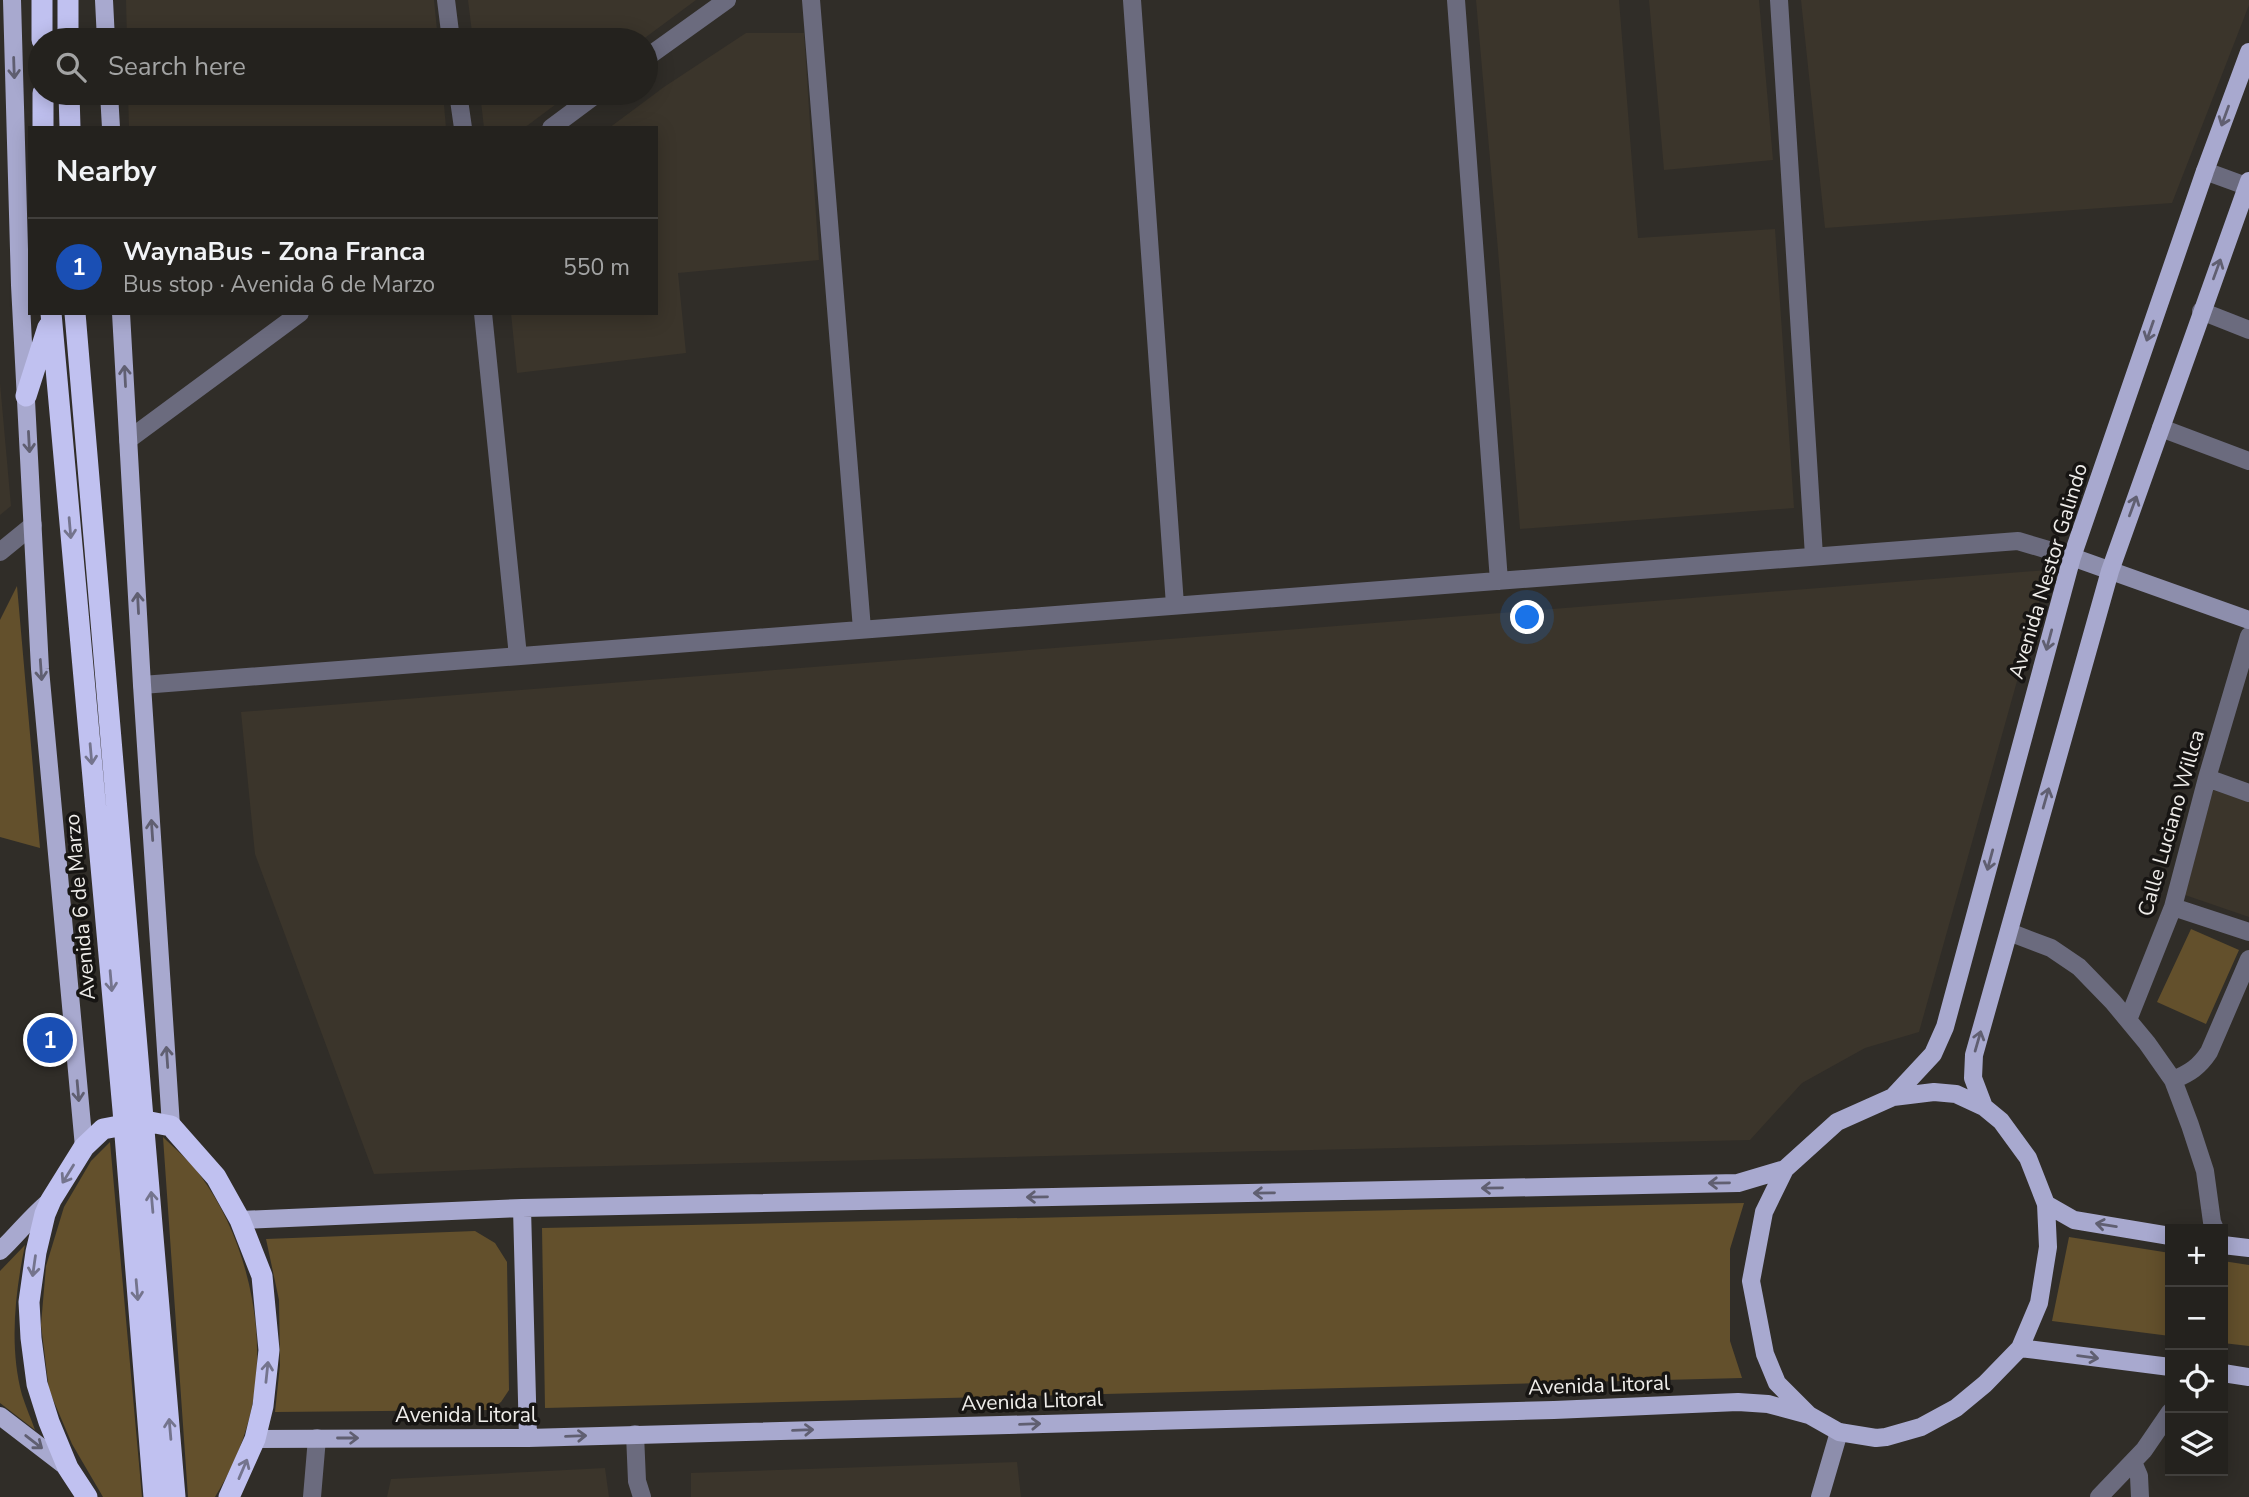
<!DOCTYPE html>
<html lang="en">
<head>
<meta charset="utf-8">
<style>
	body { margin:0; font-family:"Nunito Sans",sans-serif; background:#2c2a27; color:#f1f3f6 }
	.controls { position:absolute; right:21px; bottom:21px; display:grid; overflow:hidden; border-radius:0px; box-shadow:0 4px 18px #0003 }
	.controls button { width:63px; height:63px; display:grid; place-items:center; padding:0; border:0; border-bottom:2px solid #413f3c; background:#24221e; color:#f1f3f6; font:35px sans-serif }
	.you { position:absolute; left:1528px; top:618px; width:24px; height:24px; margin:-18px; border:5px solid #fff; border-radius:50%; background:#1a73e8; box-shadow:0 0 0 10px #1a73e833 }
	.badge { display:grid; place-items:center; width:46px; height:46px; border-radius:50%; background:#2563eb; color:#fff; font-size:23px; font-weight:700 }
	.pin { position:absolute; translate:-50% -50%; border:4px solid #fff; box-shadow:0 2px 7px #0006 }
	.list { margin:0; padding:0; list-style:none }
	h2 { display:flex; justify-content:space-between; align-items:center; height:91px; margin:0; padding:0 28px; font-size:30px }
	h2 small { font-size:23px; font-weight:400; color:#a3a4a4 }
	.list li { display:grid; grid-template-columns:46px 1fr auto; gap:21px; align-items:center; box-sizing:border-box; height:98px; padding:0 28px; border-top:2px solid #413f3c }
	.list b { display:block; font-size:26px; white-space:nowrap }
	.list p { margin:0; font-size:23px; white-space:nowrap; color:#a3a4a4 }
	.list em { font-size:23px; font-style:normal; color:#a3a4a4 }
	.icon { flex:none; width:38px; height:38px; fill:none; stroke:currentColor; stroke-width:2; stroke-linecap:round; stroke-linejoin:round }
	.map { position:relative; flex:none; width:2249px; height:1497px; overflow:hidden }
	.search { position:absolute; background:#24221e; box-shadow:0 4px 18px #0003; left:28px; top:28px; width:630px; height:77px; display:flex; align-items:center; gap:18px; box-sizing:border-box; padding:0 24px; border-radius:38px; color:#a3a4a4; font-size:26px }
	.panel { position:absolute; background:#24221e; box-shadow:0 4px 18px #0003; left:28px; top:126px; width:630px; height:189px; border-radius:0px }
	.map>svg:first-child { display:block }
	.built { fill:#3b352b }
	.green { fill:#63502c }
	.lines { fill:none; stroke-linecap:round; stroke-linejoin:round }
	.street { stroke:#6b6b7e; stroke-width:18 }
	.secondary { stroke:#8d8eac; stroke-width:18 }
	.primary { stroke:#a8a9cf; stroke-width:18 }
	.highway { stroke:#c0c1f0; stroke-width:21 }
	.oneway { stroke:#605f71 }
	.oneway2 { stroke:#74748d }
	.labels { text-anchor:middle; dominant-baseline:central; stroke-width:7; stroke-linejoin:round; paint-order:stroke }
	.street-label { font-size:21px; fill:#efedea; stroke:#171513 }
</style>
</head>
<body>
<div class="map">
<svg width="2249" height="1497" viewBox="0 0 2249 1497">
	<rect width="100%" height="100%" fill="#302d28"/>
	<!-- built -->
	<path class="built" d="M 126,0 L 434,0 L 438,40 L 127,40 Z
		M 468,0 L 696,0 L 642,40 L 473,40 Z
		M 1476,0 L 1619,0 L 1638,238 L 1775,229 L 1794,508 L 1520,529 L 1498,250 Z
		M 1649,0 L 1759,0 L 1773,160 L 1664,170 Z
		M 1801,0 L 2249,0 L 2249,5 L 2172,203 L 1825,228 Z
		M 746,33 L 804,33 L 819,260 L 678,273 L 686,353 L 517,373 L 511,313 L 656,313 L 656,128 L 609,128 L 664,87 Z
		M 128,93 L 443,93 L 446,128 L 129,128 Z
		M 480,93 L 571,93 L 524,128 L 484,128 Z
		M 0,383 L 11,506 L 0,515 Z
		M 2048,570 L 1919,1032 L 1865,1048 L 1802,1083 L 1750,1140 L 518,1168 L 374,1174 L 255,854 L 241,712 Z
		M 2213,790 L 2249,802 L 2249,917 L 2185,895 Z
		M 1017,1462 L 1021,1497 L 691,1497 L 691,1473 Z
		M 605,1468 L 609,1497 L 387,1497 L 391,1479 Z"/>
	<!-- green -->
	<path class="green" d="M 17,586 L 40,848 L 0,837 L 0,620 Z
		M 2191,929 L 2239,950 L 2206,1024 L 2157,1002 Z
		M 163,1137 C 175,1149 190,1161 200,1175 C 249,1241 270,1340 249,1419 C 242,1446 230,1473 215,1497 L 188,1497 Z
		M 110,1142 L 142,1497 L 103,1497 L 72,1444 L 49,1390 L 41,1325 L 46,1266 L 64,1207 L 91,1161 Z
		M 1744,1203 L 1730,1249 L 1730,1341 L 1742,1378 L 545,1408 L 542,1228 Z
		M 475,1231 L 495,1243 L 507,1262 L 509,1390 L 501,1402 L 490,1410 L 275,1412 L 280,1365 L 279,1300 L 266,1239 Z
		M 2069,1237 L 2170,1253 L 2170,1336 L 2052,1321 Z
		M 25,1245 C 15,1293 9,1347 22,1395 C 26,1407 31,1419 35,1430 L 0,1403 L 0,1271 Z
		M 2223,1261 L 2249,1265 L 2249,1346 L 2223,1343 Z"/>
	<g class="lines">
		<!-- street -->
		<path class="street" d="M 446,0 L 451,40
			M 811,0 L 862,629
			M 1132,0 L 1175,605
			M 1456,0 L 1499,581
			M 1779,0 L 1814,556
			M 646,58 L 727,0
			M 458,93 L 463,128
			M 551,128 L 598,93
			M 2205,171 L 2249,187
			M 2201,311 L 2249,330
			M 483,313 L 518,656
			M 2161,428 L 2249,461
			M 128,440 L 300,313
			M 0,552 L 33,525
			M 142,685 L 2018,541 L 2072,557
			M 2207,778 L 2249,793
			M 2173,907 L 2249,932
			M 2009,932 L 2051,948 L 2079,967 L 2113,1002 L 2147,1043 L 2173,1080 L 2190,1125 L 2205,1171 L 2212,1222 L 2215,1229
			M 2128,1020 L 2173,907 L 2207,778 L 2249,636
			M 2173,1080 C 2190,1073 2199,1067 2209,1052 L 2249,959
			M 635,1434 L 637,1481 L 642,1497
			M 2133,1462 L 2139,1476 L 2140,1497
			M 312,1497 L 317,1438
			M 2099,1497 L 2144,1450 L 2170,1412"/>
		<!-- secondary -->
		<path class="secondary" d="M 2072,557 L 2249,620
			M 1820,1497 L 1839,1432"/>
		<!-- primary -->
		<path class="primary" d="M 12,0 L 20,285 L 40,669 L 84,1147
			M 104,0 L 106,40
			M 109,93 L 111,128
			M 121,313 L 142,685 L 171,1126
			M 1934,1092 L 1956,1094 L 1984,1107 L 2001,1121 L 2028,1158 L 2046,1204 L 2048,1247 L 2039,1303 L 2020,1348 L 1985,1384 L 1956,1408 L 1921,1427 L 1886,1437 L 1876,1438 L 1839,1432 L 1809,1415 L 1777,1383 L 1765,1354 L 1751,1281 L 1764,1212 L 1785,1169 L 1837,1122 L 1893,1097 Z
			M 1893,1097 L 1933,1054 L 1945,1027 L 2072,557 L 2205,171 L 2249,52
			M 1984,1107 L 1973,1078 L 1974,1055 L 2110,571 L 2249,181
			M 2046,1204 L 2074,1220 L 2170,1236
			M 522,1208 L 528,1438
			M 240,1220 L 522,1208 L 1738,1183 L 1785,1169
			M 2223,1245 L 2249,1248
			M 0,1251 C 18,1234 32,1215 51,1200
			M 2020,1348 L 2170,1367
			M 2223,1373 L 2249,1377
			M 0,1416 L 68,1468
			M 255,1439 L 528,1438 L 1554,1410 L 1738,1402 L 1768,1404 L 1809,1415"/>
		<!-- highway -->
		<path class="highway" d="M 42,0 L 42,40
			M 68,0 L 68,40
			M 43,93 L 43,128
			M 69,93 L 70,128
			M 51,313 L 123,1110 L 154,1497
			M 75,313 L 175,1497
			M 26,396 L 48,327
			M 87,1497 L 68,1468 L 49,1422 L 37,1384 L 31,1338 L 29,1302 L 36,1252 L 45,1214 L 51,1200 L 84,1147 L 103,1129 L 145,1121 L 171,1126 L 216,1177 L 240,1220 L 262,1276 L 269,1350 L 263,1406 L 255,1439 L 229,1497"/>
	</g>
	<!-- one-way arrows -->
	<defs><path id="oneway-shaft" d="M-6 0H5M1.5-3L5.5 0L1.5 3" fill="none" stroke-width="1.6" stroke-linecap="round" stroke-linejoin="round" transform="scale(1.75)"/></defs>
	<g class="oneway">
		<use href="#oneway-shaft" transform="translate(14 68) rotate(88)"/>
		<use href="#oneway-shaft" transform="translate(2225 116) rotate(110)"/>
		<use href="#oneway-shaft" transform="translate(2217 269) rotate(-70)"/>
		<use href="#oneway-shaft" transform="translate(2150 331) rotate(109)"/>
		<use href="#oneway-shaft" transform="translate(125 376) rotate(-93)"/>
		<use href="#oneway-shaft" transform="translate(29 442) rotate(87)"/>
		<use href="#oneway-shaft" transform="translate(2133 506) rotate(-70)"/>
		<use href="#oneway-shaft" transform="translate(138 603) rotate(-93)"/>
		<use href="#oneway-shaft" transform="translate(2049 640) rotate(105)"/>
		<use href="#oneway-shaft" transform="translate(41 670) rotate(86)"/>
		<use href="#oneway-shaft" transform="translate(2046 798) rotate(-74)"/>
		<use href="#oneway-shaft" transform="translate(152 830) rotate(-94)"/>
		<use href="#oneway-shaft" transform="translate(1990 860) rotate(105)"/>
		<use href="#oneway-shaft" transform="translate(1978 1041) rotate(-74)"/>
		<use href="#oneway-shaft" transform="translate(167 1057) rotate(-94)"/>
		<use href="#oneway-shaft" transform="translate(78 1091) rotate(85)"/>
		<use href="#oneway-shaft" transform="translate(1719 1183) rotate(179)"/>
		<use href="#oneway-shaft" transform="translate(1492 1188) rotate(179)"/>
		<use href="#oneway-shaft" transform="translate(1264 1193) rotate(179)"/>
		<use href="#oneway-shaft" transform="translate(1037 1197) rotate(179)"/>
		<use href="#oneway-shaft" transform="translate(2106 1225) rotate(-171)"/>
		<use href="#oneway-shaft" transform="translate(2088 1357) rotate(7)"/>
		<use href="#oneway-shaft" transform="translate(1030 1424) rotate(-2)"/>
		<use href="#oneway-shaft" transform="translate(803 1430) rotate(-2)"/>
		<use href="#oneway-shaft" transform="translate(576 1436) rotate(-2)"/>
		<use href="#oneway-shaft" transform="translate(348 1438)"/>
		<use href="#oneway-shaft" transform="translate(34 1442) rotate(38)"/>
	</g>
	<g class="oneway2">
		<use href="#oneway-shaft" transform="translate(70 528) rotate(85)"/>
		<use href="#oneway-shaft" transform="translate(91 754) rotate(85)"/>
		<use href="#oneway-shaft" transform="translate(111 981) rotate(85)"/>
		<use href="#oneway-shaft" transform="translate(68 1174) rotate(122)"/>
		<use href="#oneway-shaft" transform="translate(152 1202) rotate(-95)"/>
		<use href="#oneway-shaft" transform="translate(34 1266) rotate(98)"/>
		<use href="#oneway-shaft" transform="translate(137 1290) rotate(85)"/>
		<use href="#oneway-shaft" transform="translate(267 1372) rotate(-84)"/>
		<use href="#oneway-shaft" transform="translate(170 1429) rotate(-95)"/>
		<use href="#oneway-shaft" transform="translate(243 1469) rotate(-67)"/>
	</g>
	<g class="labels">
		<!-- street labels -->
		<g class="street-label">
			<text transform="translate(2048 571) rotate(-73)">Avenida Nestor Galindo</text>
			<text transform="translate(2171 823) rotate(-74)">Calle Luciano Willca</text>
			<text transform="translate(80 907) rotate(-95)">Avenida 6 de Marzo</text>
			<text transform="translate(1599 1385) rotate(-2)">Avenida Litoral</text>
			<text transform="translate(1032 1401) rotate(-2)">Avenida Litoral</text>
			<text x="466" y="1415">Avenida Litoral</text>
		</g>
	</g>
</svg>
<div class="controls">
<button>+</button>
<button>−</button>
<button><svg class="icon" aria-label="locate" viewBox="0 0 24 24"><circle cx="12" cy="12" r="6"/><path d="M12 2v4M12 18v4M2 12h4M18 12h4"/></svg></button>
<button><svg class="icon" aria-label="layers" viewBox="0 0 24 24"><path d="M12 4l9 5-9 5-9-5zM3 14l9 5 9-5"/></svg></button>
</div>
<div class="you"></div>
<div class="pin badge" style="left:50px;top:1040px;background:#1a4fb4">1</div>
<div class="search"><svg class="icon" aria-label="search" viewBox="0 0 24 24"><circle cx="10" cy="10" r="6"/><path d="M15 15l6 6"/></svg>Search here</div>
<section class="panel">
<h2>Nearby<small></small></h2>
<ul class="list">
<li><span class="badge" style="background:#1a4fb4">1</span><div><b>WaynaBus - Zona Franca</b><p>Bus stop · Avenida 6 de Marzo</p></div><em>550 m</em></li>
</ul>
</section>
</div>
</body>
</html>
